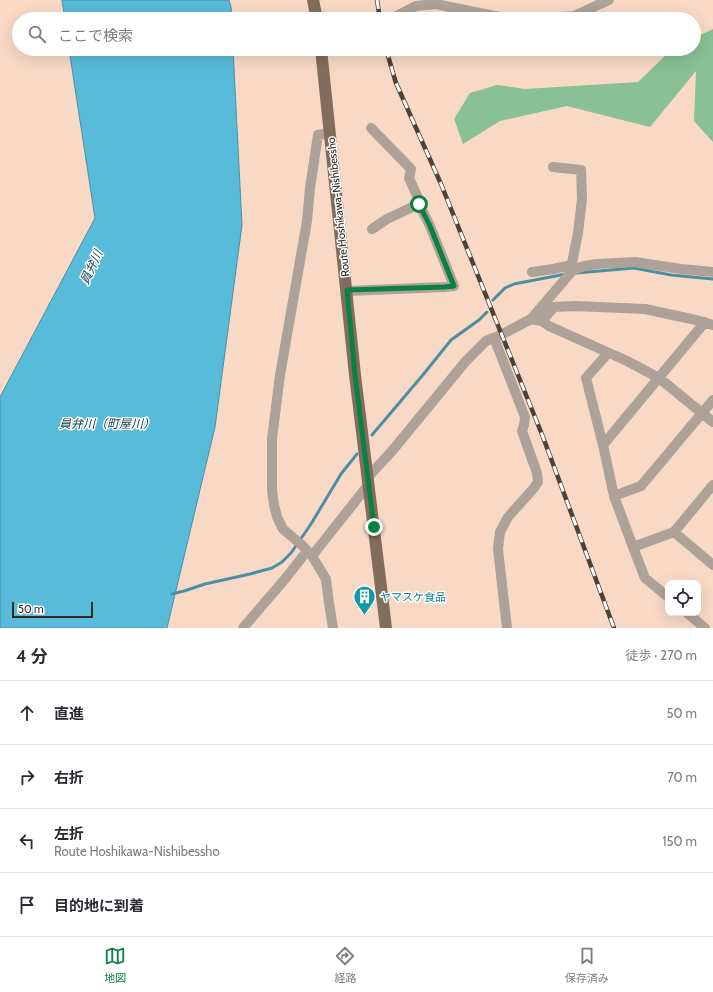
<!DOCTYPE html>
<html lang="ja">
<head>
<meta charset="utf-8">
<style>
	body { margin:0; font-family:Cabin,"Noto Sans JP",sans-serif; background:#f7f7f7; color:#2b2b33 }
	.controls { position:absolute; right:12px; bottom:12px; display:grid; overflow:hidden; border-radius:8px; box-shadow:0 4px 16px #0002 }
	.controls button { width:36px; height:36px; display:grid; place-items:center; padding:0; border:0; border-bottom:1px solid #e1e1e2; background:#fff; color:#2b2b33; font:20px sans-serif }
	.scale { position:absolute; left:12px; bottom:10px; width:81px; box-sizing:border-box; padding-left:4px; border:2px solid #332821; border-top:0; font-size:11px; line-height:14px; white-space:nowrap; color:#332821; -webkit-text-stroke:3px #fff; paint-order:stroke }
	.stop { position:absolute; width:12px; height:12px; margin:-9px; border:3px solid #0b8043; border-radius:50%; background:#fff }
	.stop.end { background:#0b8043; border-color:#fff; box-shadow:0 1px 4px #0008 }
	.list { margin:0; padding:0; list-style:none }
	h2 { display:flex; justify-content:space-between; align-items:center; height:52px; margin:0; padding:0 16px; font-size:17px }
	h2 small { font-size:13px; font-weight:400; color:#7c7c81 }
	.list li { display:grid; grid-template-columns:26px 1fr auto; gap:12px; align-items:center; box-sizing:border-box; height:64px; padding:0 16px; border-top:1px solid #e1e1e2 }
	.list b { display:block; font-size:15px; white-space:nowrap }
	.list p { margin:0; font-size:13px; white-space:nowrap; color:#7c7c81 }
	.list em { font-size:13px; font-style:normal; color:#7c7c81 }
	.icon { flex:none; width:22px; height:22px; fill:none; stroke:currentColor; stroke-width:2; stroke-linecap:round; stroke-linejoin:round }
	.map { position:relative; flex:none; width:713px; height:628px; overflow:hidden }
	.search { position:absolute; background:#fff; box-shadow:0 4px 16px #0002; left:12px; right:12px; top:12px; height:44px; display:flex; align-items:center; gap:10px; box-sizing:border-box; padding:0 14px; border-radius:22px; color:#7c7c81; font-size:15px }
	.sheet { height:308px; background:#fff }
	nav { display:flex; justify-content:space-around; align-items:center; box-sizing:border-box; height:56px; border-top:1px solid #e1e1e2; background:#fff; font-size:11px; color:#7c7c81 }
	nav a { display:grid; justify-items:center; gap:2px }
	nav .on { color:#0b8043 }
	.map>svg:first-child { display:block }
	.green { fill:#8ac096 }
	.water { fill:#58bbd9; stroke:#4d8fa2 }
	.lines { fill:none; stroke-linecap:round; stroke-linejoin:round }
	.stream { stroke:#4d8fa2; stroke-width:3 }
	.street { stroke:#ada198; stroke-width:10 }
	.primary { stroke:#826d5c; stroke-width:12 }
	.rail-casing { stroke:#4e4138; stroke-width:4.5 }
	.rail { stroke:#fff; stroke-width:3; stroke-dasharray:9; stroke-linecap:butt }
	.route { stroke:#0b8043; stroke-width:5 }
	.labels { text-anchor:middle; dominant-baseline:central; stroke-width:3; stroke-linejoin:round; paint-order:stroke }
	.street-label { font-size:11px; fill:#332821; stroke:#fff }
	.culture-label { font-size:11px; fill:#0d838f; stroke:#fff; text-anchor:start }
	.water-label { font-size:12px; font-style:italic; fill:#0e3c49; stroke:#fff }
</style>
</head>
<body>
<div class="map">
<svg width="713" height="628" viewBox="0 0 713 628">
	<rect width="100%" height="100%" fill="#f7d9c5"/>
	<!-- green -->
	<path class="green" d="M 713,29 L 713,142 L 694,121 L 696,71 L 650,127 L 567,106 L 500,121 L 463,144 L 454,119 L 470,93 L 497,85 L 525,89 L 638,82 L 672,49 L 694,49 L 694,38 Z"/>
	<!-- water -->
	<path class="water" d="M 62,0 L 229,0 L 231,7 L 232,19 L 65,19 Z
		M 69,49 L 233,49 L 242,225 L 215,427 L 167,628 L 0,628 L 0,397 L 95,218 Z"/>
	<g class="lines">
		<!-- stream -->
		<path class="stream" d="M 576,273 L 634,268 L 671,275 L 713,279
			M 493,300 L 505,288 L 514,284 L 566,274
			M 372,435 L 422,376 L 451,340 L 479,320 L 487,312
			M 172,594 L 184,591 L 205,584 L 250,574 L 272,568 L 282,562 L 291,553 L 311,524 L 341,474 L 357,454"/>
		<!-- street -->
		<path class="street" d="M 391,19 L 416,6 L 436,4 L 504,18 L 520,19
			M 550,19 L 563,17 L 574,16 L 609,0
			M 330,133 L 318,135 L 310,188 L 307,221 L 280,375 L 272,439 L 272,490 L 274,505 L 277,517 L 283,529 L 303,546 L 312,556 L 326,579 L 329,603 L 333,628
			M 553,167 L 581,170 L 582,199 L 578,233 L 572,263 L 575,269
			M 372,229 L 387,219 L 404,211 L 419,204
			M 532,272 L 554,269 L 557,268 L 573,265
			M 347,291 L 444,287 L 454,286 L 430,226 L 419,204 L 418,198 L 409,178 L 411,169 L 371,128
			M 531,319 L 542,321 L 549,326 L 627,361 L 659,378 L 713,422
			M 542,321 L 554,307 L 575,306 L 645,309 L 696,320 L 713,325
			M 494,338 L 525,417 L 524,425 L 522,431 L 537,473 L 538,482 L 534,488 L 508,517 L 500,532 L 498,549 L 507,628
			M 608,353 L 586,378 L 603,445 L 614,496 L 633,547 L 645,578 L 668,597
			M 603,445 L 705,322
			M 368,477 L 392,451 L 466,361 L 486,341 L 501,335 L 531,319 L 573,270 L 584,266 L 597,264 L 635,262 L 681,269 L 713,272
			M 614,496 L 641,486 L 713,400
			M 674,532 L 713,565
			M 633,547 L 674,532 L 713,485
			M 312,556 L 369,484
			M 687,613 L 705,628
			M 243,628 L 285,579 L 307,551"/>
		<!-- primary -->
		<path class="primary" d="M 313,0 L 317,19
			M 321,49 L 355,375 L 386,628"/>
		<defs>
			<path id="rail" d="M 377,0 L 380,19
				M 386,49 L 396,83 L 441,184 L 543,437 L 614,628"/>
		</defs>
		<!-- rail casing -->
		<use href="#rail" class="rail-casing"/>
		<!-- rail -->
		<use href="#rail" class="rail"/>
	</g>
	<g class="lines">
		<!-- route -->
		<path class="route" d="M 374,527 L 355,375 L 347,290 L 444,287 L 454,286 L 430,226 L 419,204"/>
	</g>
	<!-- icons -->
	<defs>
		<symbol id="building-pin" viewBox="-11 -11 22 30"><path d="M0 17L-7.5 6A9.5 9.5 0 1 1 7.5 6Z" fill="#0f9aa8" stroke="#fff"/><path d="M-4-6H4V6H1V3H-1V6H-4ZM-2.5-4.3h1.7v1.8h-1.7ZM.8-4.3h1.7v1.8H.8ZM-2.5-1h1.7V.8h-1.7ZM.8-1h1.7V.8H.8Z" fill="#fff"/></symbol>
	</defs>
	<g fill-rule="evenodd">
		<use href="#building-pin" x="352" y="584" width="25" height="34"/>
	</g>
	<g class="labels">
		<!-- street labels -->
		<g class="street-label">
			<text transform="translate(338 207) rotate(-96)">Route Hoshikawa-Nishibessho</text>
		</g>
		<!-- culture labels -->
		<g class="culture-label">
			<text x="380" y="597">ヤマスケ食品</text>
		</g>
		<!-- water labels -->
		<g class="water-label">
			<text transform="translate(91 267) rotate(-65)">員弁川</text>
			<text x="107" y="423">員弁川（町屋川）</text>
		</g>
	</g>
</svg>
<div class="controls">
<button><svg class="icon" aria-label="locate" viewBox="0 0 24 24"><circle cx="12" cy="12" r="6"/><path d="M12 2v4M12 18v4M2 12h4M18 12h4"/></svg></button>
</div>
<div class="scale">50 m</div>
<div class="stop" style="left:419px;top:204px"></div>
<div class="stop end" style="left:374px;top:527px"></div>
<div class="search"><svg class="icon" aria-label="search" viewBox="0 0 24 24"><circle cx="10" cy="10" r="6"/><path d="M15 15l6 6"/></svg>ここで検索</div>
</div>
<section class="sheet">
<h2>4 分<small>徒歩 · 270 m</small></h2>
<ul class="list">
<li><svg class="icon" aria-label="ahead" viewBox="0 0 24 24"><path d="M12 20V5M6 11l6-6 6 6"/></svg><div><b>直進</b></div><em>50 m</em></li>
<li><svg class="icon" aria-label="right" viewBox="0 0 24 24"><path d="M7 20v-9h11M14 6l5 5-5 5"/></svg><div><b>右折</b></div><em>70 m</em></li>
<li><svg class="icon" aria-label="left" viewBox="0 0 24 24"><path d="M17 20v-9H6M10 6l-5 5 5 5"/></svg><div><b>左折</b><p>Route Hoshikawa-Nishibessho</p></div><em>150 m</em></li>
<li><svg class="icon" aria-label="arrive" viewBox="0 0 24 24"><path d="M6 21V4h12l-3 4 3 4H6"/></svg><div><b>目的地に到着</b></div></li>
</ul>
</section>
<nav>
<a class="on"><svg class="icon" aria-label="map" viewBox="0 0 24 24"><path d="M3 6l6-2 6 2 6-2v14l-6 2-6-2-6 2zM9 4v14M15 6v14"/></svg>地図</a>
<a><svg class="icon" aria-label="directions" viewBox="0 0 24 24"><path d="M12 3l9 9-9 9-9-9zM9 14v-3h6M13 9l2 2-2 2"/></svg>経路</a>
<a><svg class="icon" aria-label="saved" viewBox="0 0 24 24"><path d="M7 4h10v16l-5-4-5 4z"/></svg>保存済み</a>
</nav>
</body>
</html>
